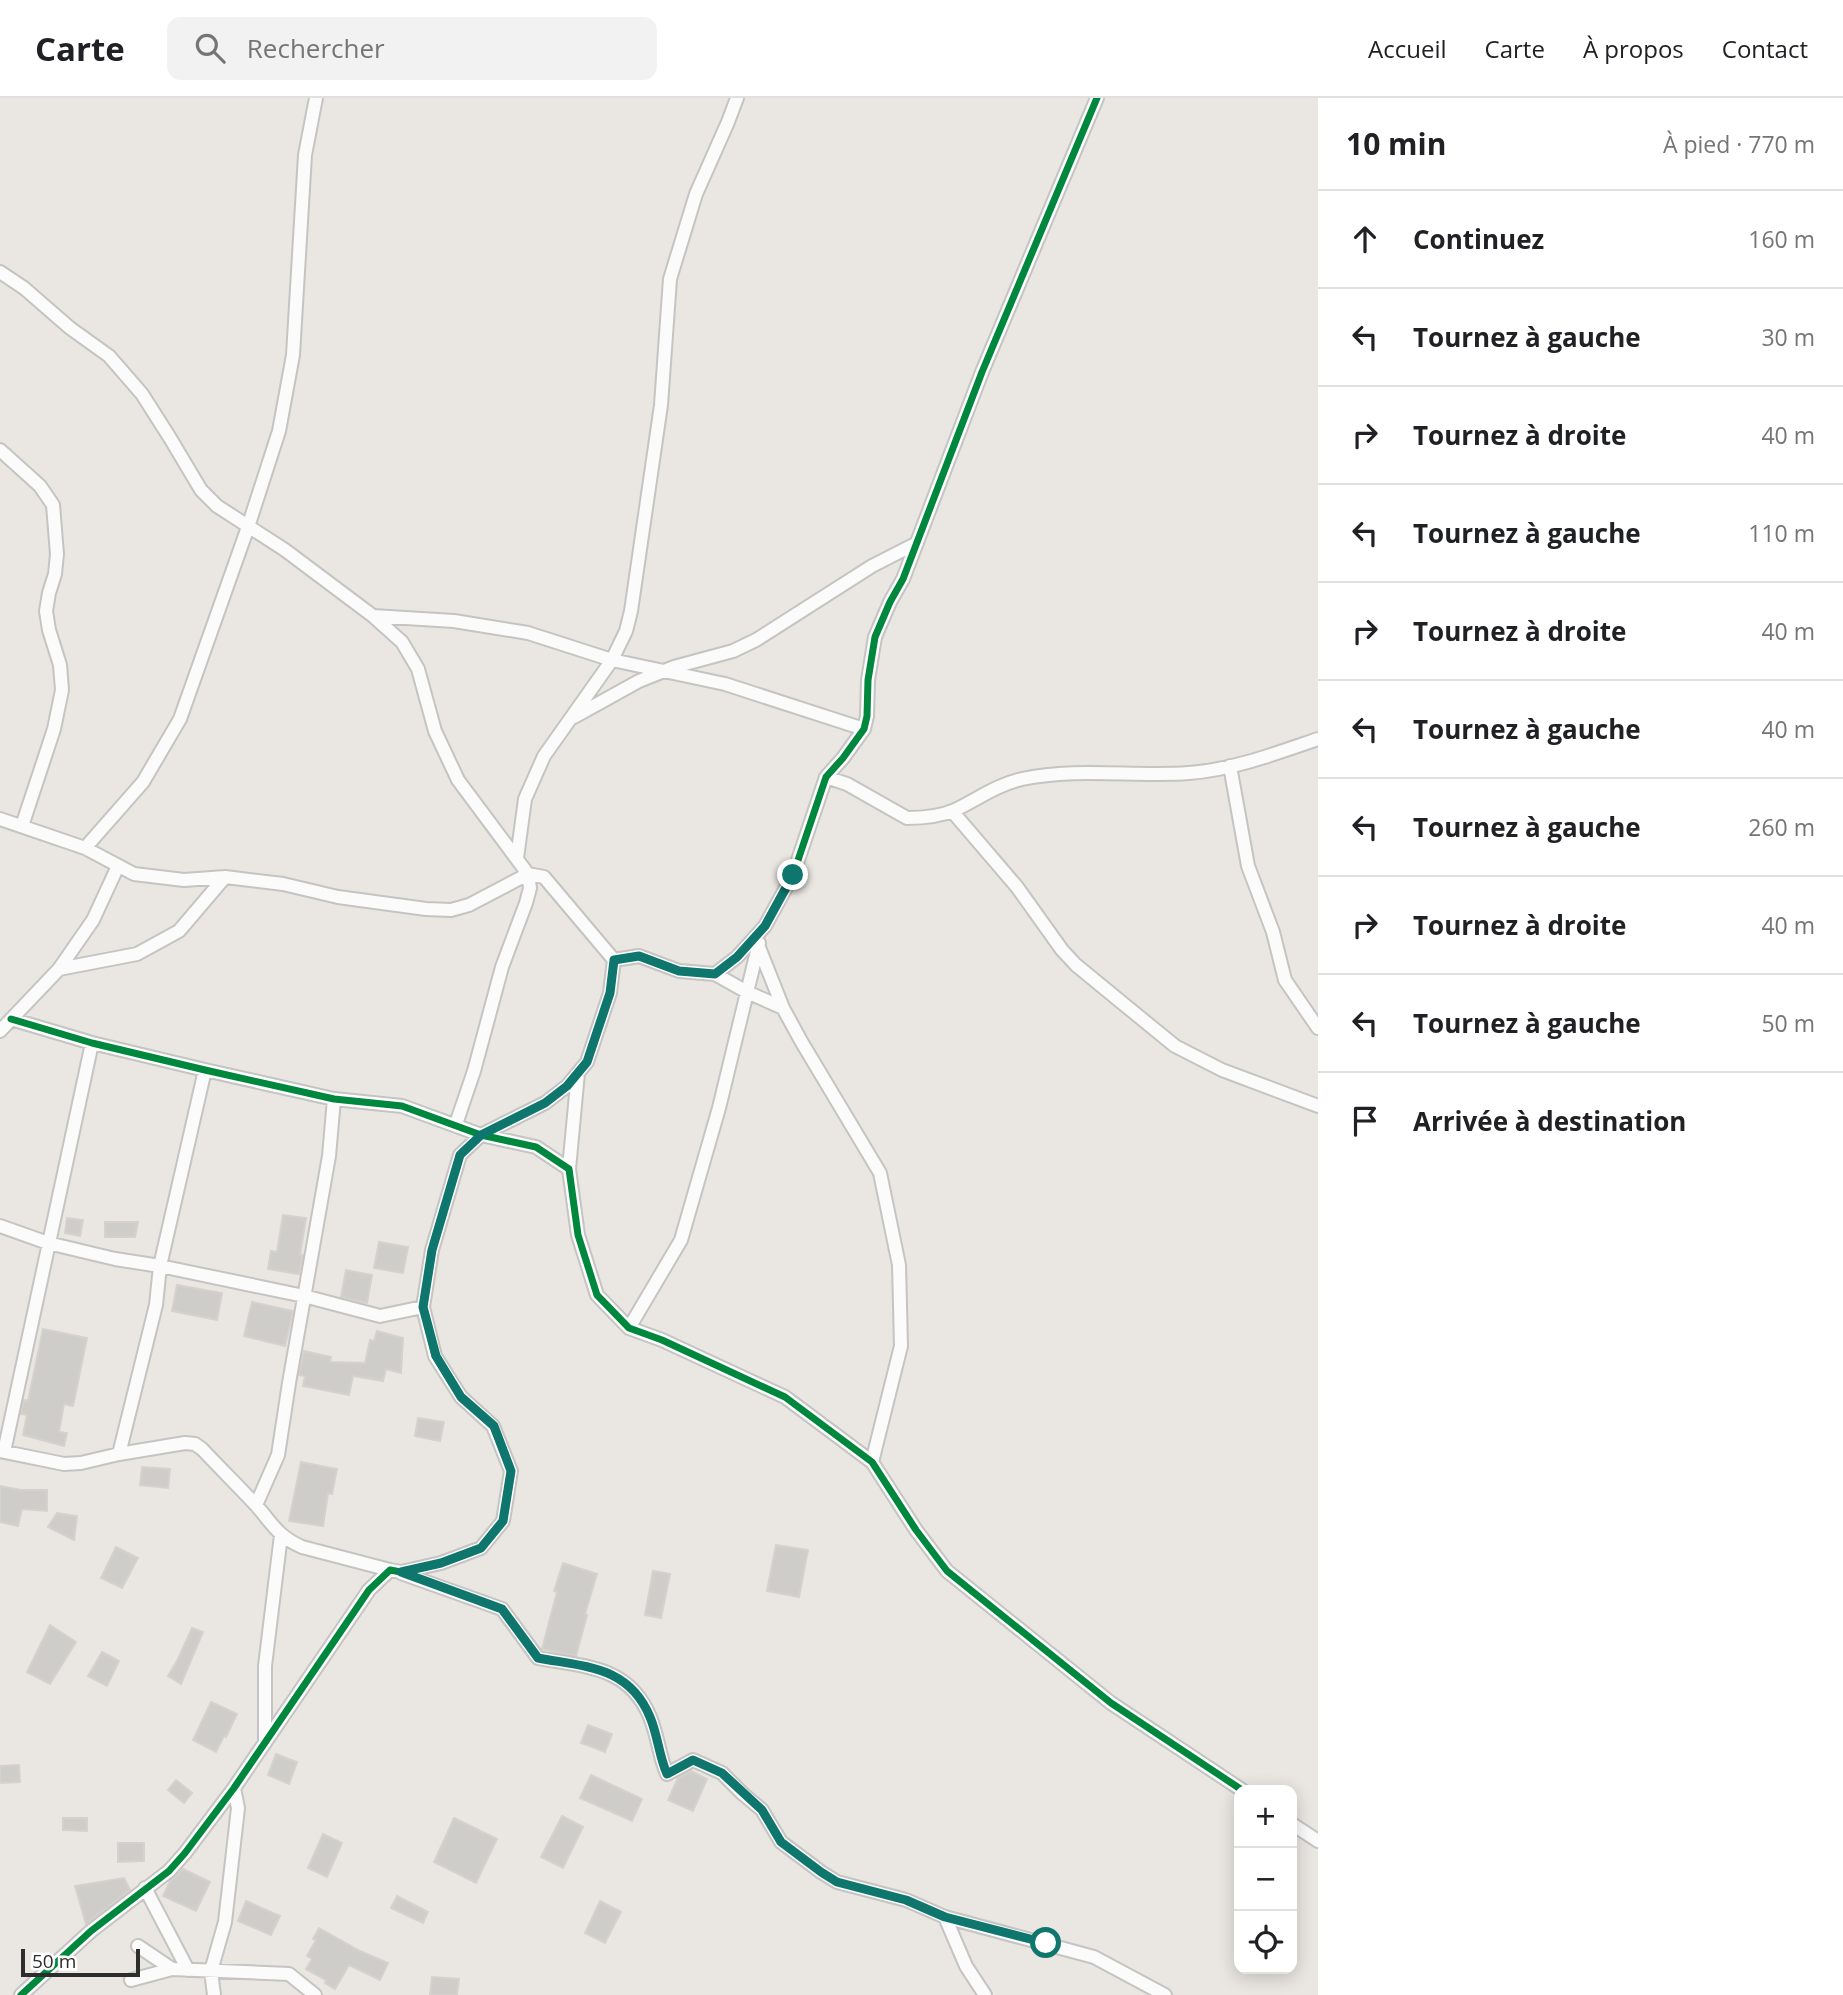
<!DOCTYPE html>
<html lang="fr">
<head>
<meta charset="utf-8">
<style>
	body { margin:0; font-family:"Open Sans",sans-serif; background:#f2f2f2; color:#202124 }
	.controls { position:absolute; right:21px; bottom:21px; display:grid; overflow:hidden; border-radius:14px; box-shadow:0 4px 18px #0003 }
	.controls button { width:63px; height:63px; display:grid; place-items:center; padding:0; border:0; border-bottom:2px solid #e0e0e0; background:#fff; color:#202124; font:35px sans-serif }
	.scale { position:absolute; left:21px; bottom:18px; width:119px; box-sizing:border-box; padding-left:7px; border:4px solid #2d2d2d; border-top:0; font-size:19px; line-height:24px; white-space:nowrap; color:#2d2d2d; -webkit-text-stroke:5px #fff; paint-order:stroke }
	.stop { position:absolute; width:21px; height:21px; margin:-16px; border:5px solid #0f766e; border-radius:50%; background:#fff }
	.stop.end { background:#0f766e; border-color:#fff; box-shadow:0 2px 7px #0008 }
	.list { margin:0; padding:0; list-style:none }
	h2 { display:flex; justify-content:space-between; align-items:center; height:91px; margin:0; padding:0 28px; font-size:30px }
	h2 small { font-size:23px; font-weight:400; color:#757577 }
	.list li { display:grid; grid-template-columns:46px 1fr auto; gap:21px; align-items:center; box-sizing:border-box; height:98px; padding:0 28px; border-top:2px solid #e0e0e0 }
	.list b { display:block; font-size:26px; white-space:nowrap }
	.list em { font-size:23px; font-style:normal; color:#757577 }
	.icon { flex:none; width:38px; height:38px; fill:none; stroke:currentColor; stroke-width:2; stroke-linecap:round; stroke-linejoin:round }
	.map { position:relative; flex:none; width:1318px; height:1897px; overflow:hidden }
	header { display:flex; align-items:center; gap:42px; box-sizing:border-box; height:98px; padding:0 35px; background:#fff; border-bottom:2px solid #e0e0e0 }
	header strong { font-size:33px }
	nav { display:flex; gap:38px; margin-inline-start:auto; font-size:24px }
	.search { width:490px; height:63px; background:#f2f2f2; display:flex; align-items:center; gap:18px; box-sizing:border-box; padding:0 24px; border-radius:14px; color:#757577; font-size:26px }
	main { display:flex }
	aside { flex:1; background:#fff }
	.map>svg:first-child { display:block }
	.building { fill:#cfcdc9; stroke:#d5d2ce; stroke-width:2 }
	.lines { fill:none; stroke-linecap:round; stroke-linejoin:round }
	.minor-casing { stroke:#c4c4c3; stroke-width:16 }
	.minor { stroke:#fcfbfb; stroke-width:12 }
	.cycleway-casing { stroke:#fff; stroke-width:11 }
	.cycleway { stroke:#00873e; stroke-width:7 }
	.route { stroke:#0f766e; stroke-width:9 }
</style>
</head>
<body>
<header>
<strong>Carte</strong>
<div class="search"><svg class="icon" aria-label="search" viewBox="0 0 24 24"><circle cx="10" cy="10" r="6"/><path d="M15 15l6 6"/></svg>Rechercher</div>
<nav><a>Accueil</a><a>Carte</a><a>À propos</a><a>Contact</a></nav>
</header>
<main>
<div class="map">
<svg width="1318" height="1897" viewBox="0 0 1318 1897">
	<rect width="100%" height="100%" fill="#eae7e2"/>
	<!-- building -->
	<path class="building" d="M 283,1117 L 306,1120 L 300,1157 L 303,1157 L 299,1176 L 268,1171 L 271,1153 L 277,1154 Z
		M 67,1120 L 83,1122 L 80,1138 L 65,1135 Z
		M 105,1124 L 138,1124 L 135,1139 L 105,1139 Z
		M 379,1144 L 408,1149 L 403,1175 L 374,1170 Z
		M 346,1172 L 372,1177 L 367,1205 L 341,1199 Z
		M 177,1187 L 222,1195 L 217,1222 L 172,1213 Z
		M 252,1204 L 293,1213 L 285,1248 L 244,1238 Z
		M 43,1231 L 87,1240 L 73,1308 L 64,1306 L 59,1334 L 67,1335 L 64,1348 L 23,1337 L 27,1317 L 21,1316 L 24,1302 L 28,1303 Z
		M 377,1233 L 403,1240 L 401,1275 L 386,1271 L 383,1283 L 353,1278 L 349,1297 L 303,1288 L 305,1278 L 299,1277 L 304,1253 L 331,1259 L 330,1264 L 365,1265 L 370,1242 L 374,1243 Z
		M 418,1320 L 444,1324 L 440,1343 L 415,1338 Z
		M 301,1364 L 337,1371 L 332,1396 L 328,1395 L 323,1428 L 289,1423 Z
		M 142,1369 L 170,1371 L 168,1390 L 140,1387 Z
		M 0,1388 L 21,1392 L 47,1392 L 47,1413 L 22,1411 L 18,1428 L 0,1424 Z
		M 57,1415 L 77,1418 L 74,1442 L 48,1429 Z
		M 776,1447 L 808,1452 L 799,1499 L 767,1493 Z
		M 116,1449 L 138,1460 L 122,1490 L 101,1480 Z
		M 563,1465 L 597,1476 L 585,1516 L 587,1517 L 576,1558 L 542,1551 L 557,1494 L 554,1493 Z
		M 653,1473 L 670,1476 L 661,1520 L 645,1517 Z
		M 50,1527 L 76,1544 L 50,1586 L 27,1574 Z
		M 192,1530 L 203,1534 L 181,1586 L 168,1578 L 178,1561 Z
		M 102,1554 L 119,1563 L 107,1588 L 88,1578 Z
		M 211,1604 L 237,1616 L 226,1639 L 224,1638 L 216,1654 L 193,1642 Z
		M 588,1627 L 612,1636 L 605,1654 L 581,1645 Z
		M 276,1656 L 297,1664 L 289,1686 L 268,1677 Z
		M 19,1667 L 20,1684 L 0,1685 L 0,1668 Z
		M 691,1673 L 707,1681 L 693,1713 L 668,1702 L 678,1680 Z
		M 591,1677 L 642,1701 L 632,1723 L 580,1700 Z
		M 176,1682 L 192,1695 L 184,1705 L 168,1692 Z
		M 562,1718 L 583,1729 L 563,1770 L 541,1759 Z
		M 63,1720 L 87,1720 L 87,1733 L 63,1732 Z
		M 454,1720 L 497,1741 L 476,1785 L 434,1764 Z
		M 323,1736 L 342,1745 L 327,1779 L 308,1770 Z
		M 118,1745 L 144,1745 L 144,1763 L 118,1764 Z
		M 183,1771 L 210,1784 L 196,1813 L 163,1798 L 170,1783 Z
		M 124,1780 L 130,1792 L 86,1826 L 75,1788 Z
		M 397,1798 L 428,1814 L 423,1825 L 391,1810 Z
		M 246,1803 L 280,1818 L 271,1837 L 238,1823 Z
		M 600,1803 L 621,1814 L 605,1845 L 585,1835 Z
		M 319,1830 L 360,1853 L 388,1865 L 380,1882 L 349,1867 L 335,1891 L 325,1885 L 326,1882 L 306,1871 L 312,1861 L 307,1858 L 316,1842 L 313,1841 Z
		M 432,1879 L 459,1881 L 457,1897 L 430,1897 Z"/>
	<g class="lines">
		<defs>
			<path id="minor" d="M 0,174 L 24,190 L 70,230 L 109,258 L 142,296 L 170,340 L 201,392 L 217,408 L 285,452 L 373,518 L 402,544 L 418,571 L 435,633 L 458,682 L 528,776 L 530,790 L 526,805 L 502,869 L 474,973 L 456,1026
				M 0,352 L 40,388 L 53,407 L 57,456 L 55,476 L 49,495 L 46,513 L 49,532 L 60,567 L 62,592 L 54,631 L 22,728
				M 373,518 L 454,523 L 528,535 L 612,562 L 725,586 L 864,631
				M 574,619 L 639,583 L 674,569 L 733,553 L 756,542 L 872,468 L 917,445
				M 1230,668 L 1248,768 L 1273,834 L 1285,882 L 1318,930
				M 826,679 L 847,686 L 907,720 C 922,720 941,718 955,712 C 978,701 996,687 1022,681 C 1077,669 1134,679 1189,675 C 1232,672 1277,655 1318,641
				M 952,713 L 1017,789 L 1062,852 L 1076,867 L 1126,908 L 1175,948 L 1222,972 L 1318,1008
				M 0,721 L 85,750 L 134,776 L 184,782 L 225,779 L 283,786 L 338,799 L 426,811 L 451,812 L 469,807 L 528,776 L 544,779 L 614,862
				M 85,750 L 143,684 L 180,621 L 248,429 L 279,333 L 293,257 L 305,57 L 316,0
				M 517,760 L 525,701 L 544,658 L 612,562 L 626,533 L 631,513 L 661,307 L 670,181 L 696,96 L 728,24 L 737,0
				M 758,847 L 783,910 L 801,943 L 880,1075 L 899,1167 L 901,1248 L 872,1364
				M 59,871 L 137,856 L 179,833 L 225,779
				M 715,876 L 747,894 L 783,910
				M 11,921 L 92,945 L 205,972 L 334,1001 L 402,1008 L 481,1037 L 536,1049 L 569,1071 L 578,1137 L 597,1197 L 629,1230 L 662,1242 L 785,1299 L 872,1364 L 916,1432 L 947,1473 L 1111,1605 L 1242,1692
				M 0,933 L 59,871 L 93,822 L 118,768
				M 205,972 L 160,1168 L 304,1198 L 380,1218 L 423,1209
				M 569,1071 L 578,975
				M 0,1128 L 48,1145 L 115,1161 L 160,1168 L 156,1207 L 119,1356
				M 629,1230 L 681,1142 L 719,1010 L 759,845
				M 0,1353 L 64,1366 L 81,1365 L 119,1356 L 185,1345 L 195,1346 L 202,1351 C 219,1369 237,1387 255,1406 C 272,1425 277,1438 302,1449 L 390,1472
				M 4,1354 L 92,945
				M 256,1407 L 278,1357 L 289,1285 L 329,1058 L 334,1001
				M 401,1475 L 502,1511 L 538,1560 C 586,1569 629,1568 650,1619 C 658,1638 659,1658 667,1676 L 693,1662 L 722,1675 L 743,1696 L 762,1712 L 781,1744 L 821,1774 L 837,1784 L 906,1802 L 945,1819 L 1094,1859 L 1165,1897
				M 265,1645 L 265,1568 L 281,1437
				M 1292,1726 L 1318,1743
				M 145,1790 L 188,1872
				M 945,1819 L 966,1868 L 985,1897
				M 138,1848 L 172,1871
				M 131,1882 L 172,1871 L 289,1876 L 315,1897
				M 21,1897 L 91,1833 L 169,1773 L 185,1755 L 234,1690 L 369,1492 L 390,1472 L 401,1474 L 441,1465 L 481,1450 L 503,1423 L 511,1373 L 493,1328 L 461,1299 L 435,1258 L 423,1209 L 432,1152 L 460,1057 L 481,1037 L 545,1005 L 567,988 L 587,964 L 610,895 L 614,862 L 639,858 L 679,873 L 715,876 L 737,859 L 765,828 L 793,777 L 826,679 L 843,660 L 864,631 L 867,618 L 868,582 L 875,539 L 890,504 L 903,481 L 982,274 L 1097,0
				M 214,1897 L 211,1873 L 225,1824 L 238,1710 L 234,1690"/>
		</defs>
		<!-- minor casing -->
		<use href="#minor" class="minor-casing"/>
		<!-- minor -->
		<use href="#minor" class="minor"/>
		<defs>
			<path id="cycleway" d="M 11,921 L 92,945 L 205,972 L 334,1001 L 402,1008 L 481,1037 L 536,1049 L 569,1071 L 578,1137 L 597,1197 L 629,1230 L 662,1242 L 785,1299 L 872,1364 L 916,1432 L 947,1473 L 1111,1605 L 1242,1692
				M 21,1897 L 91,1833 L 169,1773 L 185,1755 L 234,1690 L 369,1492 L 390,1472 L 401,1474 L 441,1465 L 481,1450 L 503,1423 L 511,1373 L 493,1328 L 461,1299 L 435,1258 L 423,1209 L 432,1152 L 460,1057 L 481,1037 L 545,1005 L 567,988 L 587,964 L 610,895 L 614,862 L 639,858 L 679,873 L 715,876 L 737,859 L 765,828 L 793,777 L 826,679 L 843,660 L 864,631 L 867,618 L 868,582 L 875,539 L 890,504 L 903,481 L 982,274 L 1097,0"/>
		</defs>
		<!-- cycleway casing -->
		<use href="#cycleway" class="cycleway-casing"/>
		<!-- cycleway -->
		<use href="#cycleway" class="cycleway"/>
	</g>
	<g class="lines">
		<!-- route -->
		<path class="route" d="M 793,777 L 765,828 L 737,859 L 715,876 L 679,873 L 639,858 L 614,862 L 610,895 L 587,964 L 567,988 L 545,1005 L 481,1037 L 460,1057 L 432,1152 L 423,1209 L 436,1258 L 461,1299 L 494,1328 L 511,1373 L 503,1423 L 481,1450 L 441,1465 L 401,1474 L 502,1511 L 538,1560 C 586,1569 629,1568 650,1619 C 658,1638 659,1658 667,1676 L 693,1662 L 722,1675 L 762,1712 L 781,1744 L 821,1774 L 837,1784 L 906,1802 L 945,1819 L 1046,1845"/>
	</g>
</svg>
<div class="controls">
<button>+</button>
<button>−</button>
<button><svg class="icon" aria-label="locate" viewBox="0 0 24 24"><circle cx="12" cy="12" r="6"/><path d="M12 2v4M12 18v4M2 12h4M18 12h4"/></svg></button>
</div>
<div class="scale">50 m</div>
<div class="stop" style="left:1046px;top:1845px"></div>
<div class="stop end" style="left:793px;top:777px"></div>
</div>
<aside>
<h2>10 min<small>À pied · 770 m</small></h2>
<ul class="list">
<li><svg class="icon" aria-label="ahead" viewBox="0 0 24 24"><path d="M12 20V5M6 11l6-6 6 6"/></svg><div><b>Continuez</b></div><em>160 m</em></li>
<li><svg class="icon" aria-label="left" viewBox="0 0 24 24"><path d="M17 20v-9H6M10 6l-5 5 5 5"/></svg><div><b>Tournez à gauche</b></div><em>30 m</em></li>
<li><svg class="icon" aria-label="right" viewBox="0 0 24 24"><path d="M7 20v-9h11M14 6l5 5-5 5"/></svg><div><b>Tournez à droite</b></div><em>40 m</em></li>
<li><svg class="icon" aria-label="left" viewBox="0 0 24 24"><path d="M17 20v-9H6M10 6l-5 5 5 5"/></svg><div><b>Tournez à gauche</b></div><em>110 m</em></li>
<li><svg class="icon" aria-label="right" viewBox="0 0 24 24"><path d="M7 20v-9h11M14 6l5 5-5 5"/></svg><div><b>Tournez à droite</b></div><em>40 m</em></li>
<li><svg class="icon" aria-label="left" viewBox="0 0 24 24"><path d="M17 20v-9H6M10 6l-5 5 5 5"/></svg><div><b>Tournez à gauche</b></div><em>40 m</em></li>
<li><svg class="icon" aria-label="left" viewBox="0 0 24 24"><path d="M17 20v-9H6M10 6l-5 5 5 5"/></svg><div><b>Tournez à gauche</b></div><em>260 m</em></li>
<li><svg class="icon" aria-label="right" viewBox="0 0 24 24"><path d="M7 20v-9h11M14 6l5 5-5 5"/></svg><div><b>Tournez à droite</b></div><em>40 m</em></li>
<li><svg class="icon" aria-label="left" viewBox="0 0 24 24"><path d="M17 20v-9H6M10 6l-5 5 5 5"/></svg><div><b>Tournez à gauche</b></div><em>50 m</em></li>
<li><svg class="icon" aria-label="arrive" viewBox="0 0 24 24"><path d="M6 21V4h12l-3 4 3 4H6"/></svg><div><b>Arrivée à destination</b></div></li>
</ul>
</aside>
</main>
</body>
</html>
